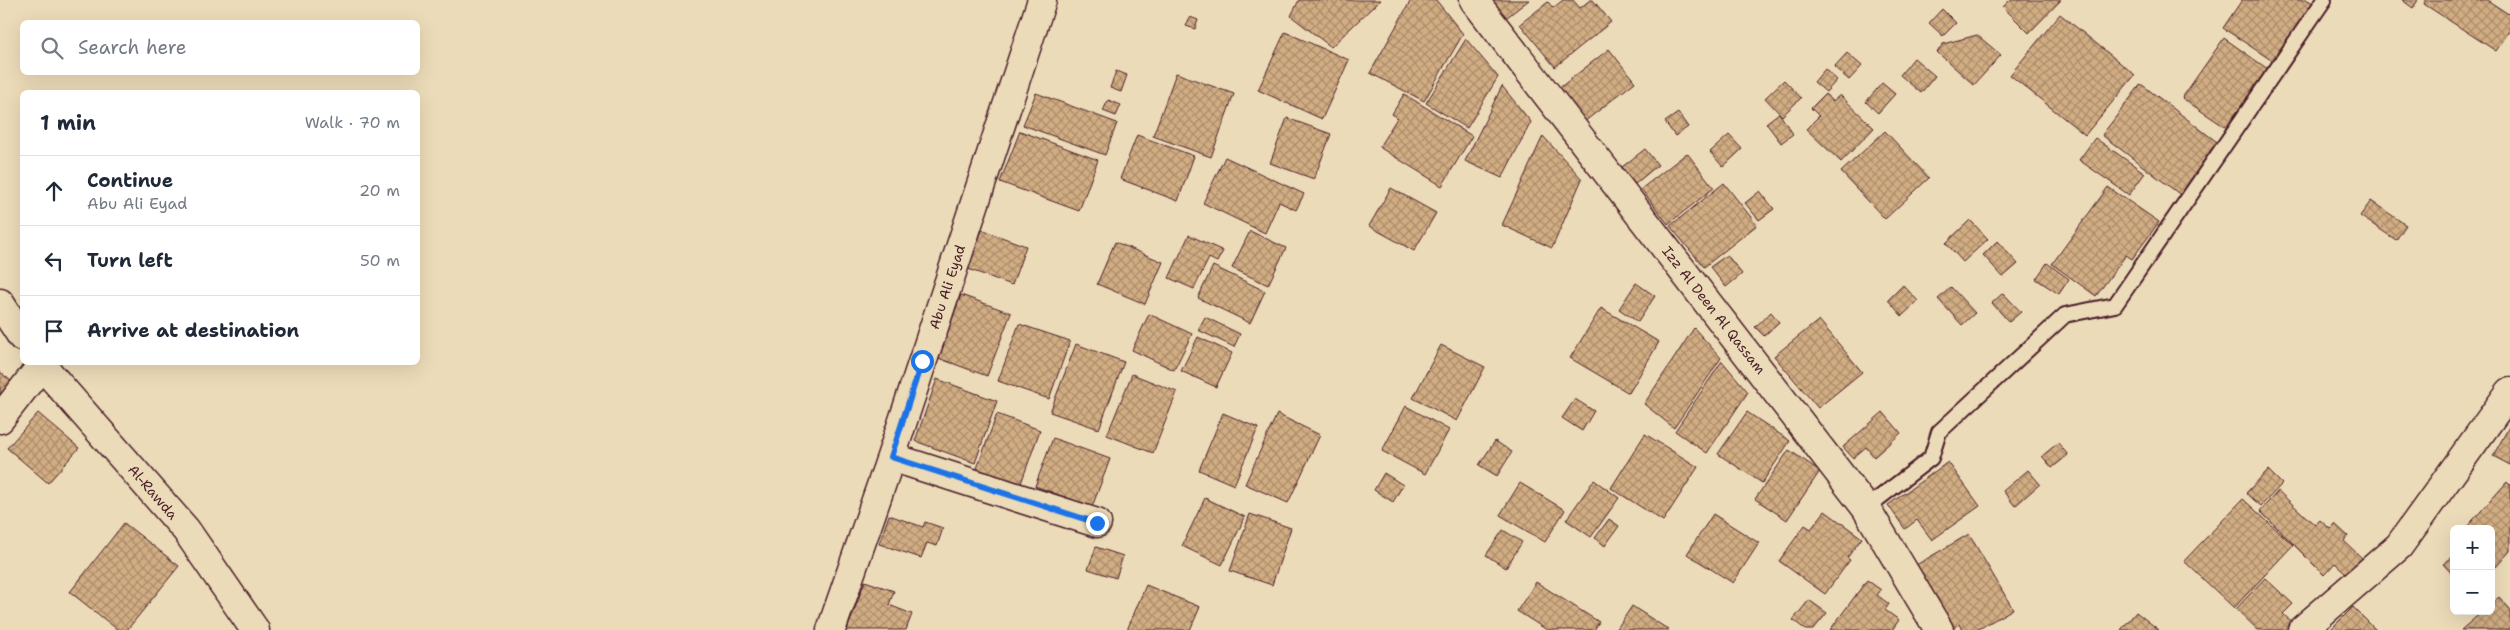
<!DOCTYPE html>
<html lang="en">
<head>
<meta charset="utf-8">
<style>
	body { margin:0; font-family:"Shantell Sans",sans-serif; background:#f6f6f7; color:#1f2937 }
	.controls { position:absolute; right:15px; bottom:15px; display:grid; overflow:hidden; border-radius:8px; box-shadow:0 5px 20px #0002 }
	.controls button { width:45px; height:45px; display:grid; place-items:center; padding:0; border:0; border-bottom:1px solid #e0e1e3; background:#fff; color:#1f2937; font:25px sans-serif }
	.stop { position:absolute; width:15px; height:15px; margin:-11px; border:4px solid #1a73e8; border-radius:50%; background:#fff }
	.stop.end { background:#1a73e8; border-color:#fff; box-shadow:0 1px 5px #0008 }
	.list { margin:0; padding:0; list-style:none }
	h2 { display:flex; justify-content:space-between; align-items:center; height:65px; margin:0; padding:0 20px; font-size:21px }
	h2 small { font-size:16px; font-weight:400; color:#747a83 }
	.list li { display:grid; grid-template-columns:32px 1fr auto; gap:15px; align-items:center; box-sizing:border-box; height:70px; padding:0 20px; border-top:1px solid #e0e1e3 }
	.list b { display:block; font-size:19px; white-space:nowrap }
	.list p { margin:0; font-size:16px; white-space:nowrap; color:#747a83 }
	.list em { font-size:16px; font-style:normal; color:#747a83 }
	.icon { flex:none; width:28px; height:28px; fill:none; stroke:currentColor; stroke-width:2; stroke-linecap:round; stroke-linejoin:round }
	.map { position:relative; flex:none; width:2510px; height:630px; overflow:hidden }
	.search { position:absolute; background:#fff; box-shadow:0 5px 20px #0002; left:20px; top:20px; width:400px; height:55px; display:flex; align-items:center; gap:12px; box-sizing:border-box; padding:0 18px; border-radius:8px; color:#747a83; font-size:19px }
	.panel { position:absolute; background:#fff; box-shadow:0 5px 20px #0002; left:20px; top:90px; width:400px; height:275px; border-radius:8px }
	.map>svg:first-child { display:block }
	.building { fill:url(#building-cross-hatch); stroke:#4a1f2b }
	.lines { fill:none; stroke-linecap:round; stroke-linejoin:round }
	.service-casing { stroke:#4a1f2b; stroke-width:18 }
	.minor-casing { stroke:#4a1f2b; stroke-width:31 }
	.service { stroke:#ecdbb8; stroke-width:14 }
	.minor { stroke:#ecdbb8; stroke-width:28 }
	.route { stroke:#1a73e8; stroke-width:6 }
	.labels { text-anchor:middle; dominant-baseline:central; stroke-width:5; stroke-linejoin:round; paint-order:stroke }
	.street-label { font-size:14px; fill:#4a1f2b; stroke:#ecdbb8 }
</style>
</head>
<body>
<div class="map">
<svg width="2510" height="630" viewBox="0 0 2510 630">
	<defs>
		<pattern id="building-cross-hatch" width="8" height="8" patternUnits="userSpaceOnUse" patternTransform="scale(1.25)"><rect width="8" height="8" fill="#d1ad83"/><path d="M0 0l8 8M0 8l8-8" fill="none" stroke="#ac8c6b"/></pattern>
	</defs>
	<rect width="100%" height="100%" fill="#ecdbb8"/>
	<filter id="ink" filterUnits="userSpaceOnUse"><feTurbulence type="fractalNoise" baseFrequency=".02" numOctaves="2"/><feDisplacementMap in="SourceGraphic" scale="10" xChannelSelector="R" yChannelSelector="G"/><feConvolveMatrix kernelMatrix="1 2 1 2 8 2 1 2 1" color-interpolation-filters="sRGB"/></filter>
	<g filter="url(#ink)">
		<!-- building -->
		<path class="building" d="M 1299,0 L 1380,0 L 1331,47 L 1291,16 Z
			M 1411,0 L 1436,0 L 1463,34 L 1424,101 L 1370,73 Z
			M 1486,0 L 1529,0 L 1502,21 Z
			M 1563,0 L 1573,0 L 1580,8 L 1590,0 L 1593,0 L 1611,22 L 1555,67 L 1520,24 L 1548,2 L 1553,8 Z
			M 2010,0 L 2061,0 L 2029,33 L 2003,7 Z
			M 2242,0 L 2308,0 L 2316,5 L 2277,64 L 2223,28 Z
			M 2402,0 L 2418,0 L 2413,8 Z
			M 2426,0 L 2487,0 L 2510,15 L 2510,30 L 2496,51 L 2424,4 Z
			M 1942,9 L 1956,23 L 1943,36 L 1929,23 Z
			M 2060,14 L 2135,75 L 2085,135 L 2010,75 Z
			M 1190,17 L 1198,20 L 1195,29 L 1186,26 Z
			M 1285,32 L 1349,60 L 1322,119 L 1258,90 Z
			M 1977,35 L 2001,55 L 1974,85 L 1937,52 L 1943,44 Z
			M 2224,38 L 2272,72 L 2231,131 L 2182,98 Z
			M 1466,39 L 1498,77 L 1467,128 L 1426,103 Z
			M 1609,49 L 1635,82 L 1584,122 L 1558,89 Z
			M 1847,53 L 1862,66 L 1849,80 L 1834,67 Z
			M 1914,58 L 1935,76 L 1921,93 L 1900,75 Z
			M 1825,69 L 1837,80 L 1826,92 L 1814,82 Z
			M 1116,71 L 1127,75 L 1121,92 L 1110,88 Z
			M 1176,73 L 1234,94 L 1211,157 L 1153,136 Z
			M 1784,80 L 1801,98 L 1782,116 L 1765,98 Z
			M 1882,83 L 1895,94 L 1878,113 L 1866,102 Z
			M 2141,84 L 2221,145 L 2182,196 L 2102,135 Z
			M 1502,86 L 1531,122 L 1502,178 L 1465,161 Z
			M 1036,93 L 1117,123 L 1105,155 L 1023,125 Z
			M 1404,94 L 1472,136 L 1442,186 L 1379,147 L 1397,118 L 1392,114 Z
			M 1825,94 L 1833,101 L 1840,95 L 1874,128 L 1841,162 L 1806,129 L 1819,116 L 1811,108 Z
			M 1108,100 L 1121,105 L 1116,116 L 1103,111 Z
			M 1678,113 L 1688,127 L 1675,136 L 1665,122 Z
			M 1779,113 L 1793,134 L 1781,143 L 1766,123 Z
			M 1287,118 L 1331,134 L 1314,179 L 1270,163 Z
			M 1020,131 L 1098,160 L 1079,211 L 1000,182 Z
			M 1885,131 L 1929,178 L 1885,219 L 1841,172 Z
			M 1137,135 L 1194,156 L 1178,201 L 1120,179 Z
			M 1729,135 L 1742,149 L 1723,167 L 1710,152 Z
			M 1543,136 L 1582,179 L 1552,248 L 1502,225 Z
			M 2095,138 L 2145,173 L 2129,195 L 2079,160 Z
			M 1645,149 L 1658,165 L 1635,184 L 1622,167 Z
			M 1687,153 L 1714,188 L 1668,224 L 1641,189 Z
			M 1225,157 L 1304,194 L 1296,210 L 1279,202 L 1265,233 L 1203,203 Z
			M 1724,183 L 1757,225 L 1704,267 L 1670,226 Z
			M 2108,187 L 2159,222 L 2132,259 L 2126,255 L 2096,296 L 2052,264 Z
			M 1391,188 L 1436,213 L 1414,251 L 1369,226 Z
			M 1760,191 L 1774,209 L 1759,220 L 1745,203 Z
			M 2371,201 L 2406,225 L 2396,240 L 2360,216 Z
			M 1970,220 L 1988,239 L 1963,262 L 1946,243 Z
			M 982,230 L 1026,246 L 1012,285 L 968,269 Z
			M 1250,231 L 1286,248 L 1268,285 L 1232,268 Z
			M 1189,235 L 1223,251 L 1217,262 L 1209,258 L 1194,289 L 1169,278 Z
			M 1997,241 L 2018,264 L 2003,277 L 1983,255 Z
			M 1115,242 L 1163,262 L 1145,304 L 1097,284 Z
			M 1727,255 L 1742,274 L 1726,287 L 1710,267 Z
			M 2047,263 L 2069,279 L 2059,294 L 2036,279 Z
			M 1213,266 L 1265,291 L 1250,323 L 1198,298 Z
			M 1636,283 L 1655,296 L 1638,322 L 1619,309 Z
			M 1903,285 L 1918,301 L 1902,316 L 1888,300 Z
			M 1951,287 L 1975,313 L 1962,325 L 1938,299 Z
			M 2003,293 L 2021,312 L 2009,322 L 1992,303 Z
			M 961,295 L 1011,313 L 987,376 L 938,358 Z
			M 1601,308 L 1659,342 L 1629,393 L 1570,358 Z
			M 1771,312 L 1779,322 L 1764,336 L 1755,327 Z
			M 1149,314 L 1192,334 L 1174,370 L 1132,350 Z
			M 1205,317 L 1240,334 L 1234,347 L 1198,330 Z
			M 1819,320 L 1862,372 L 1818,408 L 1774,356 Z
			M 1019,324 L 1070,341 L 1049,399 L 998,381 Z
			M 1694,328 L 1721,358 L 1674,428 L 1644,404 Z
			M 1198,337 L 1232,353 L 1216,387 L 1181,371 Z
			M 1076,344 L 1124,362 L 1099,429 L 1050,412 Z
			M 1441,345 L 1485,367 L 1457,421 L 1413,398 Z
			M 1722,361 L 1748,392 L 1707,453 L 1675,431 Z
			M 0,372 L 11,381 L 0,395 Z
			M 1132,374 L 1177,392 L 1153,453 L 1107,435 Z
			M 937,379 L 997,401 L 975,463 L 915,441 Z
			M 1575,399 L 1594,411 L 1582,431 L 1562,418 Z
			M 1406,406 L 1449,430 L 1425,474 L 1382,451 Z
			M 1747,412 L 1790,441 L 1762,483 L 1718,454 Z
			M 1883,412 L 1901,433 L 1874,457 L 1866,447 L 1853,458 L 1843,447 Z
			M 38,413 L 79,448 L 48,483 L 7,448 Z
			M 1223,413 L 1258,428 L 1234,485 L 1199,470 Z
			M 997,414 L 1040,430 L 1020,486 L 976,471 Z
			M 1277,414 L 1320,435 L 1288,503 L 1245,484 Z
			M 2510,425 L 2510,465 L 2493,456 Z
			M 1645,434 L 1698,467 L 1663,521 L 1611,488 Z
			M 1053,438 L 1110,459 L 1092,507 L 1035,486 Z
			M 1495,441 L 1512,452 L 1497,476 L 1479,465 Z
			M 2058,443 L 2068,455 L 2052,468 L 2042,456 Z
			M 1789,450 L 1820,471 L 1787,520 L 1755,499 Z
			M 1948,462 L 1980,506 L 1932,540 L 1917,520 L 1905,529 L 1888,505 Z
			M 2028,470 L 2040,484 L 2015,506 L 2003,491 Z
			M 2268,470 L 2282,484 L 2261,506 L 2246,493 Z
			M 1384,473 L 1403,485 L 1393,502 L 1374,490 Z
			M 1594,480 L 1619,498 L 1591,537 L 1566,520 Z
			M 2507,482 L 2510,485 L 2510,551 L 2496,567 L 2491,562 L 2491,529 L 2465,529 Z
			M 1520,483 L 1565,510 L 1545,542 L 1500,515 Z
			M 2278,491 L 2315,525 L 2320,520 L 2330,529 L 2335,524 L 2348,536 L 2344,541 L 2362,558 L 2347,574 L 2335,563 L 2324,575 L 2260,511 Z
			M 1205,498 L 1245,517 L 1222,565 L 1182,546 Z
			M 2243,499 L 2293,545 L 2234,608 L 2184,561 Z
			M 1825,511 L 1862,538 L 1847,558 L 1850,560 L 1825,594 L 1779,561 L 1805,525 L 1811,529 Z
			M 1250,514 L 1291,528 L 1272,585 L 1230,571 Z
			M 1713,514 L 1759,543 L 1733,583 L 1687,554 Z
			M 889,515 L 923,527 L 925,522 L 943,528 L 937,546 L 927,543 L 921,558 L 879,544 Z
			M 1609,519 L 1619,526 L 1605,546 L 1595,538 Z
			M 124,523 L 179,566 L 127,630 L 118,630 L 70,592 Z
			M 1503,530 L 1522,542 L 1506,568 L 1486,555 Z
			M 1969,534 L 2013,609 L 1977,630 L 1963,630 L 1960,624 L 1950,630 L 1911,568 Z
			M 1096,547 L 1123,556 L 1116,578 L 1088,569 Z
			M 2454,556 L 2454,576 L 2443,564 Z
			M 2265,578 L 2293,604 L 2283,614 L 2295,625 L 2289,630 L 2258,630 L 2236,609 Z
			M 1867,580 L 1881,590 L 1877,595 L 1889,604 L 1885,610 L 1899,620 L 1892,630 L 1830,630 Z
			M 865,581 L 894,591 L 889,605 L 912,614 L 906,630 L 847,630 Z
			M 1536,582 L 1599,622 L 1594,630 L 1547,630 L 1517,611 Z
			M 1146,585 L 1200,607 L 1190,630 L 1127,630 Z
			M 2499,597 L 2510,609 L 2510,630 L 2461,630 L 2483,611 L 2491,611 L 2491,604 Z
			M 1809,600 L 1827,613 L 1813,630 L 1806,630 L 1793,620 Z
			M 1632,606 L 1669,630 L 1616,630 Z
			M 2353,607 L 2376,630 L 2330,630 Z
			M 2136,612 L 2159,630 L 2121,630 Z"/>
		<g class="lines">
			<defs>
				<path id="service" d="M 1866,508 L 1931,458 L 1939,432 L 2065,315 L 2115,305 L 2324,0"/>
				<path id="minor" d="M 1474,0 L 1866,508 L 1939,630
					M 0,303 L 22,337
					M 39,362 L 186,530 L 255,630
					M 0,419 L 41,366
					M 891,457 L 1097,523
					M 831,630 L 891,457 L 1042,0
					M 2302,630 L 2399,546 L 2510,392"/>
			</defs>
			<!-- service casing -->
			<use href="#service" class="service-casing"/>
			<!-- minor casing -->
			<use href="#minor" class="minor-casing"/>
			<!-- service -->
			<use href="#service" class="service"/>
			<!-- minor -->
			<use href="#minor" class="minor"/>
		</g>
	</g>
	<g class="lines" filter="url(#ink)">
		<!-- route -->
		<path class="route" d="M 922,361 L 891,457 L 1097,523"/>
	</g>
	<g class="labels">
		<!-- street labels -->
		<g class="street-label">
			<text transform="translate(947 287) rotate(-72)">Abu Ali Eyad</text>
			<text transform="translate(1714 310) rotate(52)">Izz Al Deen Al Qassam</text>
			<text transform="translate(153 492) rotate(49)">Al-Rawda</text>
		</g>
	</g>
</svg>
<div class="controls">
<button>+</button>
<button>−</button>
</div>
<div class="stop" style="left:922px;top:361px"></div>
<div class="stop end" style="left:1097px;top:523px"></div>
<div class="search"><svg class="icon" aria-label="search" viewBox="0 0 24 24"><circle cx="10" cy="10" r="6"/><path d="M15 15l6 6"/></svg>Search here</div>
<section class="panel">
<h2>1 min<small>Walk · 70 m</small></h2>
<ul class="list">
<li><svg class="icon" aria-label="ahead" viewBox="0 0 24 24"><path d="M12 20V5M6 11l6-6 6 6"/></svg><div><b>Continue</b><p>Abu Ali Eyad</p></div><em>20 m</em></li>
<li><svg class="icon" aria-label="left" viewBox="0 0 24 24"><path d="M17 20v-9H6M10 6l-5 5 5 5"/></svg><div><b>Turn left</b></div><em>50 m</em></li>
<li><svg class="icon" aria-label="arrive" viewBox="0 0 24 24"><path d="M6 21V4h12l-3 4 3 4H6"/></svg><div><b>Arrive at destination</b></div></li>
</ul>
</section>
</div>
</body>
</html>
